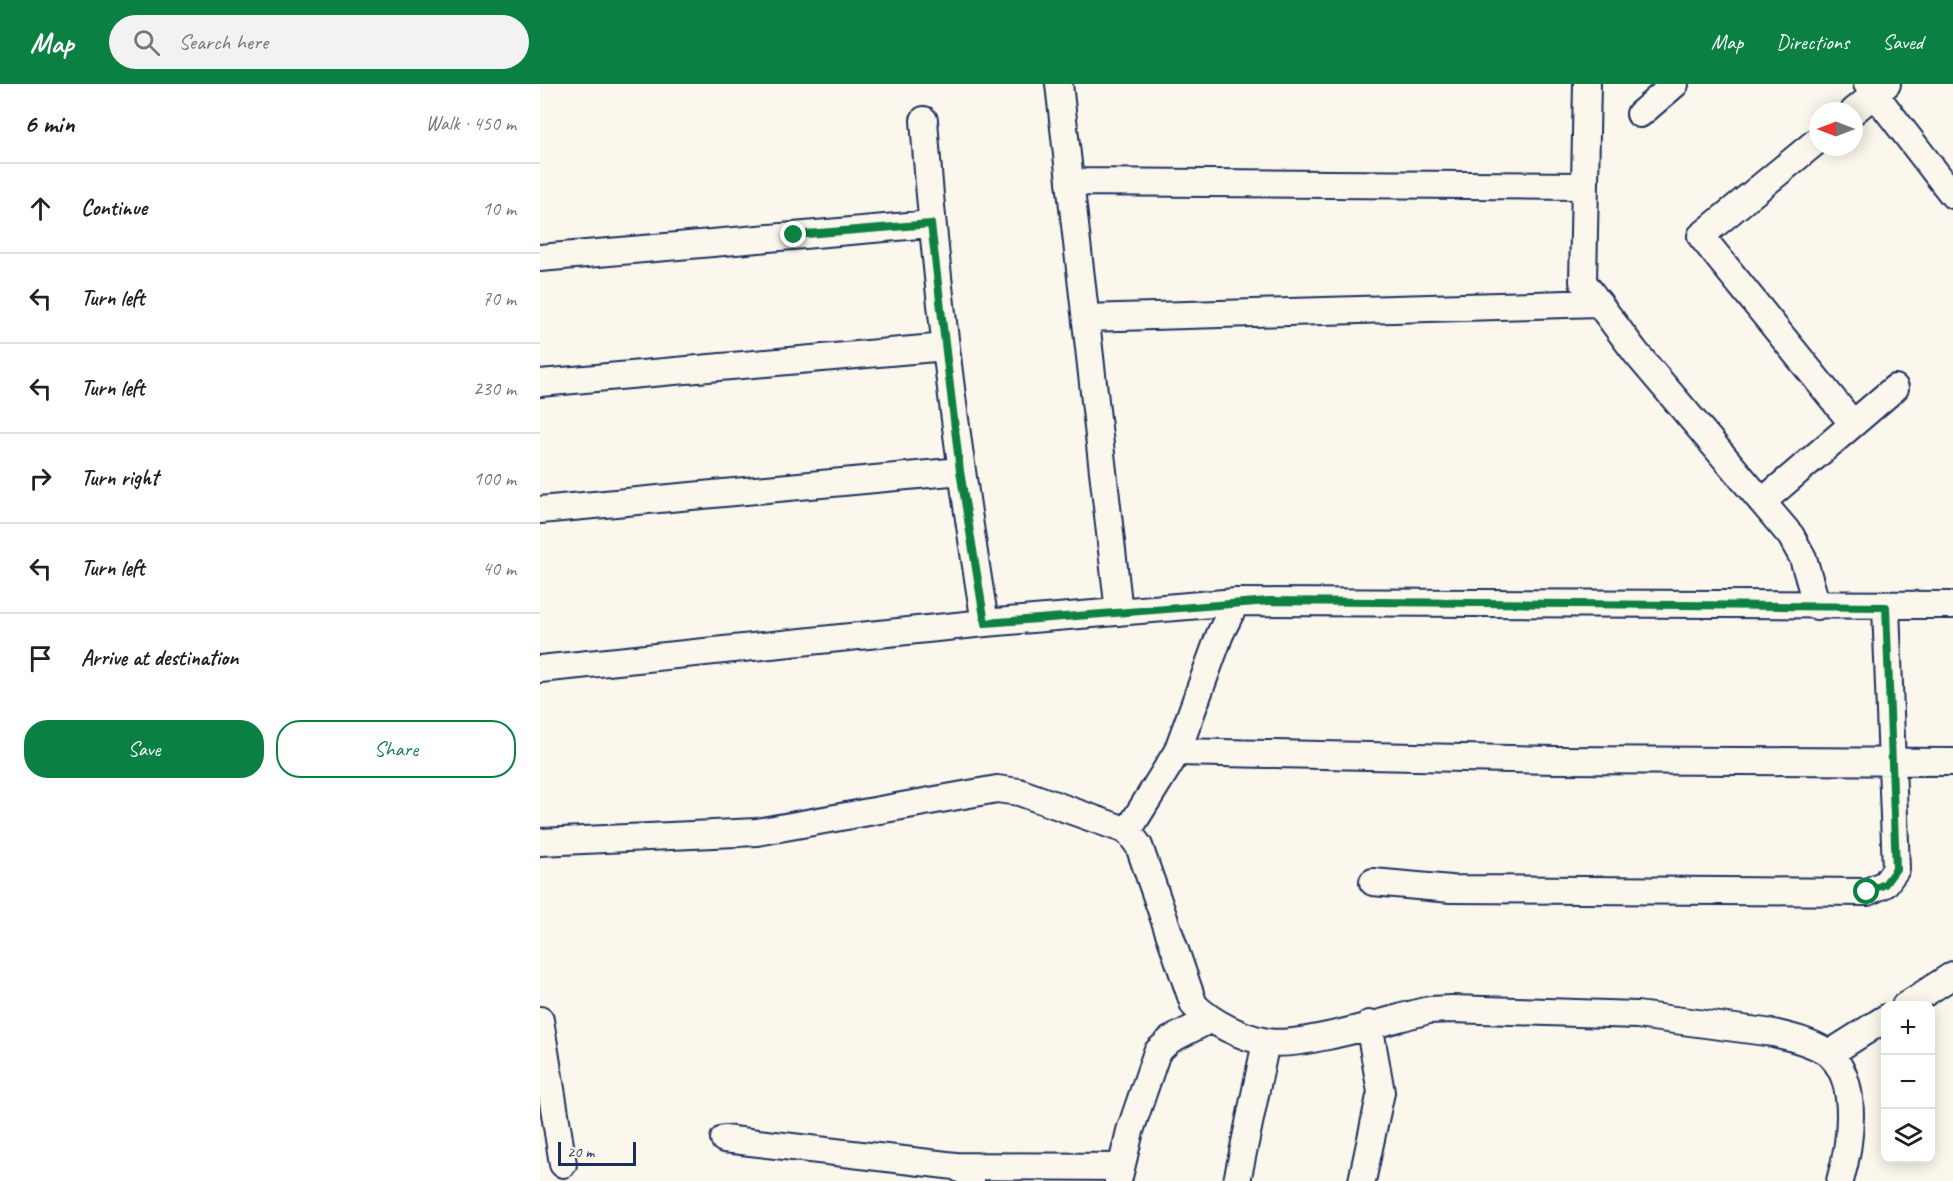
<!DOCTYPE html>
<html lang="en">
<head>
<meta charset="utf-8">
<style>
	body { margin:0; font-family:Caveat,sans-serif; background:#f2f2f2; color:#202124 }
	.controls { position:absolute; right:18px; bottom:18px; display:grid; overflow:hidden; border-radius:12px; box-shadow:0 3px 15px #0003 }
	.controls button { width:54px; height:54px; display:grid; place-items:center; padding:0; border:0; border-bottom:2px solid #e0e0e0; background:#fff; color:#202124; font:30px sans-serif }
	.compass { position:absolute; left:1269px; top:18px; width:54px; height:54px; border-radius:50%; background:#fff; box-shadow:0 3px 15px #0003; rotate:270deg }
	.scale { position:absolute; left:18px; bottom:15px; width:78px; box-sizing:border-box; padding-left:6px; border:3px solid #1b2f5e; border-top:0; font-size:16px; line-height:21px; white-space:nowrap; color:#1b2f5e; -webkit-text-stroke:4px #fbf7ec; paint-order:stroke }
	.stop { position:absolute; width:18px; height:18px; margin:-14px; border:4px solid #0b8043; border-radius:50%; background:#fff }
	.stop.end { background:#0b8043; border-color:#fff; box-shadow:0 2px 6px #0008 }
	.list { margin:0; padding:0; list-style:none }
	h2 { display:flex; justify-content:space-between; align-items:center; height:78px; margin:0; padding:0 24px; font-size:26px }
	h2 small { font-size:20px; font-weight:400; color:#757577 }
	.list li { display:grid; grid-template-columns:39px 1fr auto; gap:18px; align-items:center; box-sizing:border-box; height:90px; padding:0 24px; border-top:2px solid #e0e0e0 }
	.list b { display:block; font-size:22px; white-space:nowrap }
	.list em { font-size:20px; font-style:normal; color:#757577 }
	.actions { display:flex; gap:12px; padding:18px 24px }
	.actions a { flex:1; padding:14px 0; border:2px solid #0b8043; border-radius:24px; text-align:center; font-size:21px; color:#0b8043 }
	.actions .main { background:#0b8043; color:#fff }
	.icon { flex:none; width:33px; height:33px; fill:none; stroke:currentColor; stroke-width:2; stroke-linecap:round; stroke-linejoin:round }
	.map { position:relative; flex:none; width:1413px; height:1097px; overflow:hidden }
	header { display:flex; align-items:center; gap:36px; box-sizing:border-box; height:84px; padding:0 30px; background:#0b8043; color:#fff }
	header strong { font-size:28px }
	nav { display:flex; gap:33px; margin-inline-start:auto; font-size:21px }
	.search { width:420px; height:54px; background:#f2f2f2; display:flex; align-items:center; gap:15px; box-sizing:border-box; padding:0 21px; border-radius:33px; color:#757577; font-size:22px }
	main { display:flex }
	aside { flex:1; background:#fff }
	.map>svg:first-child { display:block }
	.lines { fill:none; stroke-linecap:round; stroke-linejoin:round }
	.minor-casing { stroke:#1b2f5e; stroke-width:30 }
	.minor { stroke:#fbf7ec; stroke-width:26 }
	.route { stroke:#0b8043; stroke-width:8 }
</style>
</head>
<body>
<header>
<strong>Map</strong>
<div class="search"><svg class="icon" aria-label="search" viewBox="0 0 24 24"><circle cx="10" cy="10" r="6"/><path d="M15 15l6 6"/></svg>Search here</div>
<nav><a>Map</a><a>Directions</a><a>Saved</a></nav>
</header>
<main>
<aside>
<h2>6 min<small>Walk · 450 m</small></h2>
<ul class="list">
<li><svg class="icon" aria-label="ahead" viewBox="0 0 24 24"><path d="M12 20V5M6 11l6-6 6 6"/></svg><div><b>Continue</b></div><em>10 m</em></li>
<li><svg class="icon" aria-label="left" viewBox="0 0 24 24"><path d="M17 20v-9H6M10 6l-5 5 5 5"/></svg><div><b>Turn left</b></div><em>70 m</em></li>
<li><svg class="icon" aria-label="left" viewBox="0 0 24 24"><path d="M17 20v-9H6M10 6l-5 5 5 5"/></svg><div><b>Turn left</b></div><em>230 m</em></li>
<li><svg class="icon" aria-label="right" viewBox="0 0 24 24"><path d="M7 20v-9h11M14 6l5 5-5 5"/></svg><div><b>Turn right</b></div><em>100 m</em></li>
<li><svg class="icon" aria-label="left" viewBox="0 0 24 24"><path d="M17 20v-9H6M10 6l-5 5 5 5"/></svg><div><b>Turn left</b></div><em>40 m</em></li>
<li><svg class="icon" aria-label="arrive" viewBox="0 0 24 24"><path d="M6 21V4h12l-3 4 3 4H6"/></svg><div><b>Arrive at destination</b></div></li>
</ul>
<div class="actions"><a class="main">Save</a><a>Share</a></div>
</aside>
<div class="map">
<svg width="1413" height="1097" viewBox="0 0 1413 1097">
	<rect width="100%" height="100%" fill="#fbf7ec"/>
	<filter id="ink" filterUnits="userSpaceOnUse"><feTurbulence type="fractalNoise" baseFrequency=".0167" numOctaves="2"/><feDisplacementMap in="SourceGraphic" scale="12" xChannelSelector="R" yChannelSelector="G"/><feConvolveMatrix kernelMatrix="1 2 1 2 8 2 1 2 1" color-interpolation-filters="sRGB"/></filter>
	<g filter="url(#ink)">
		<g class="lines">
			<defs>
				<path id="minor" d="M 519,0 L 579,528
					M 1047,0 L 1043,198 L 1096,269 L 1251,452 L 1263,474 L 1277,522
					M 1327,0 L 1413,111
					M 1314,27 L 1347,0
					M 1100,30 L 1135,0
					M 384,36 C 396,205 418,372 445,539
					M 1278,56 L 1161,152 L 1313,340
					M 530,98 L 1045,102
					M 0,174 L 391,140
					M 546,234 L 1059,219
					M 0,299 L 406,263
					M 1222,418 L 1355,304
					M 0,426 L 421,387
					M 0,585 L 445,539 L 696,518 L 1413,521
					M 637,668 L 1017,676 L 1413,678
					M 588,747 L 637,668 L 680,550 L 696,518
					M 0,758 L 217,748 L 457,705 L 479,708 L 588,747 L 599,762 L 654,921 C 672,939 701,953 727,958 C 761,964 852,935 889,926 L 912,925 L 1097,931 L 1233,949 C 1250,953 1277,959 1290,971 C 1320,999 1310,1062 1300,1097
					M 833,798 L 911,805 L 1327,808 L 1345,800 L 1356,785 L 1346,523
					M 1365,922 L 1413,891
					M 0,936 L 23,1080
					M 1289,970 L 1346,934
					M 184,1055 L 415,1082 L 428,1089 L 431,1097
					M 415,1082 L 580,1083
					M 578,1097 L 590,1047 L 617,968 L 630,956 L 669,936
					M 697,1097 L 726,958
					M 822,1097 L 841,1008 L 829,940"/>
			</defs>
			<!-- minor casing -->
			<use href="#minor" class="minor-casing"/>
			<!-- minor -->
			<use href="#minor" class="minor"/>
		</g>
	</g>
	<g class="lines" filter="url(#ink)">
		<!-- route -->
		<path class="route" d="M 254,151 L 391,140 L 420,387 L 445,539 L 729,517 L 1346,523 L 1356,785 L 1345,800 L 1327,808"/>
	</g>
</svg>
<div class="controls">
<button>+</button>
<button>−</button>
<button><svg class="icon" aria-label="layers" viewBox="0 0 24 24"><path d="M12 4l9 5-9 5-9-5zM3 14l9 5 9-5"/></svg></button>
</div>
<svg class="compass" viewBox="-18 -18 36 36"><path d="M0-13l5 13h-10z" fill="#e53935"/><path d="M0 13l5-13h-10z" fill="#757577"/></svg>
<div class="scale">20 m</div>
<div class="stop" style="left:1327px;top:808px"></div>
<div class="stop end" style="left:254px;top:151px"></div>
</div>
</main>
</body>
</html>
